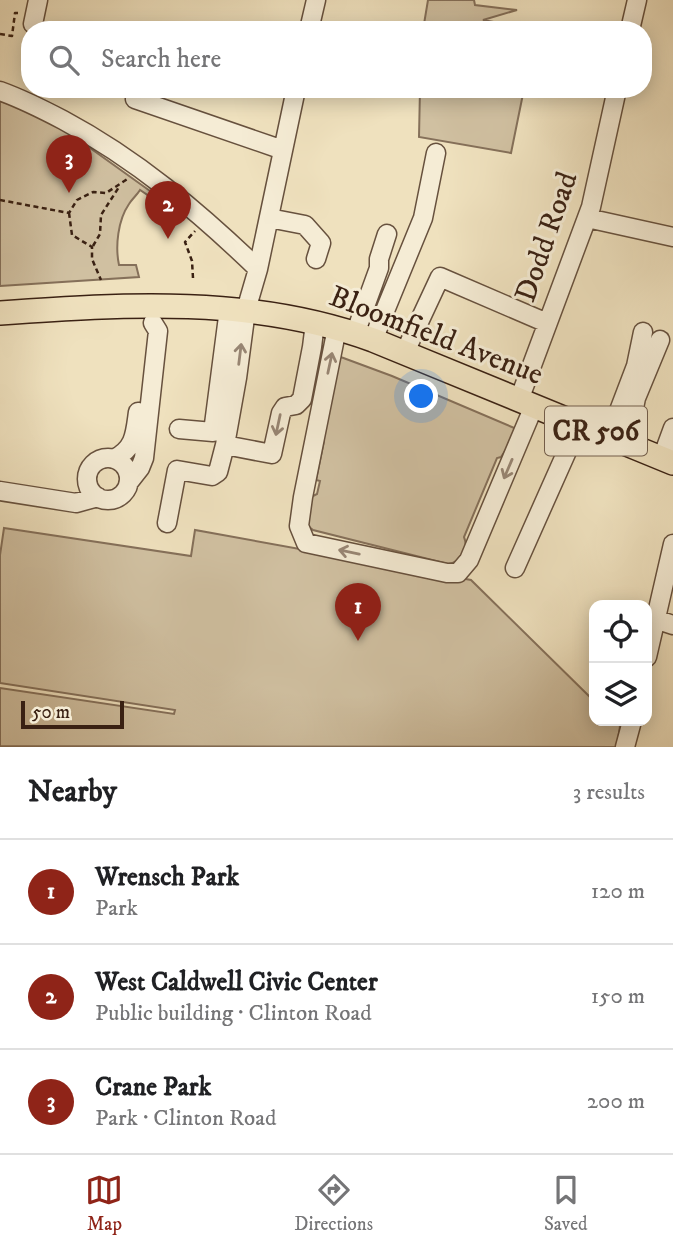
<!DOCTYPE html>
<html lang="en">
<head>
<meta charset="utf-8">
<style>
	body { margin:0; font-family:"IM FELL DW Pica",serif; background:#f2f2f2; color:#202124 }
	.controls { position:absolute; right:21px; bottom:21px; display:grid; overflow:hidden; border-radius:14px; box-shadow:0 4px 18px #0003 }
	.controls button { width:63px; height:63px; display:grid; place-items:center; padding:0; border:0; border-bottom:2px solid #e0e0e0; background:#fff; color:#202124; font:35px sans-serif }
	.scale { position:absolute; left:21px; bottom:18px; width:103px; box-sizing:border-box; padding-left:7px; border:4px solid #3a2113; border-top:0; font-size:19px; line-height:24px; white-space:nowrap; color:#3a2113; -webkit-text-stroke:5px #f5ecd5; paint-order:stroke }
	.you { position:absolute; left:422px; top:397px; width:24px; height:24px; margin:-18px; border:5px solid #fff; border-radius:50%; background:#1a73e8; box-shadow:0 0 0 10px #1a73e833 }
	.badge { display:grid; place-items:center; width:46px; height:46px; border-radius:50%; background:#8f2418; color:#fff; font-size:23px; font-weight:700 }
	.pin { position:absolute; translate:-50% -58px; filter:drop-shadow(0 2px 4px #0008) }
	.pin::after { content:''; position:absolute; top:37px; width:24px; height:21px; background:inherit; clip-path:polygon(0 0,100% 0,50% 100%) }
	.list { margin:0; padding:0; list-style:none }
	h2 { display:flex; justify-content:space-between; align-items:center; height:91px; margin:0; padding:0 28px; font-size:30px }
	h2 small { font-size:23px; font-weight:400; color:#757577 }
	.list li { display:grid; grid-template-columns:46px 1fr auto; gap:21px; align-items:center; box-sizing:border-box; height:105px; padding:0 28px; border-top:2px solid #e0e0e0 }
	.list b { display:block; font-size:26px; white-space:nowrap }
	.list p { margin:0; font-size:23px; white-space:nowrap; color:#757577 }
	.list em { font-size:23px; font-style:normal; color:#757577 }
	.icon { flex:none; width:38px; height:38px; fill:none; stroke:currentColor; stroke-width:2; stroke-linecap:round; stroke-linejoin:round }
	.map { position:relative; flex:none; width:673px; height:747px; overflow:hidden }
	.search { position:absolute; background:#fff; box-shadow:0 4px 18px #0003; left:21px; right:21px; top:21px; height:77px; display:flex; align-items:center; gap:18px; box-sizing:border-box; padding:0 24px; border-radius:28px; color:#757577; font-size:26px }
	.sheet { height:406px; background:#fff }
	nav { display:flex; justify-content:space-around; align-items:center; box-sizing:border-box; height:98px; border-top:2px solid #e0e0e0; background:#fff; font-size:19px; color:#757577 }
	nav a { display:grid; justify-items:center; gap:4px }
	nav .on { color:#8f2418 }
	.map>svg:first-child { display:block }
	.green { fill:#d0c0a1; stroke:#85705a; stroke-width:2 }
	.lines { fill:none; stroke-linecap:round; stroke-linejoin:round }
	.minor-casing { stroke:#67513e; stroke-width:21 }
	.major-casing { stroke:#3a2113; stroke-width:26 }
	.path { stroke:#3a2113; stroke-width:2.5; stroke-dasharray:5 3.5; stroke-linecap:butt }
	.minor { stroke:#f5ecd5; stroke-width:18 }
	.major { stroke:#efe1be; stroke-width:23 }
	.oneway { stroke:#988674 }
	.labels { text-anchor:middle; dominant-baseline:central; stroke-width:6; stroke-linejoin:round; paint-order:stroke }
	.shield { fill:#f5ecd5; stroke:#725e4d; stroke-width:2 }
	.shield-label { font-size:28px; font-weight:bold; fill:#3a2113 }
	.street-label { font-size:30px; fill:#3a2113; stroke:#f5ecd5 }
</style>
</head>
<body>
<div class="map">
<svg width="673" height="747" viewBox="0 0 673 747">
	<rect width="100%" height="100%" fill="#efe1be"/>
	<filter id="stains"><feTurbulence type="fractalNoise" baseFrequency=".00286" numOctaves="4"/><feColorMatrix values="0 0 0 0 .2 0 0 0 0 .09 0 0 0 0 .02 0 0 0 .5 -.17"/></filter>
	<radialGradient id="worn" r=".72"><stop offset=".6" stop-color="#630" stop-opacity="0"/><stop offset="1" stop-color="#630" stop-opacity=".3"/></radialGradient>
	<!-- green -->
	<path class="green" d="M 428,0 L 474,0 L 475,5 L 517,10 L 483,20 L 537,30 L 423,30 Z
		M 420,89 L 524,89 L 511,153 L 419,137 Z
		M 0,101 L 44,115 L 157,196 L 155,200 L 140,190 C 137,195 132,199 129,204 C 118,220 115,246 119,265 L 136,265 L 139,277 L 0,286 Z
		M 338,356 L 392,376 L 519,430 L 501,457 L 497,458 L 464,537 C 469,549 461,562 448,564 L 313,530 L 308,526 L 306,509 L 309,498 L 317,494 L 320,481 L 316,480 L 324,441 L 318,438 Z
		M 4,528 L 191,556 L 195,530 L 471,580 L 594,701 L 594,721 L 615,721 L 620,726 L 617,747 L 0,746 L 0,688 L 174,714 L 175,710 L 0,683 L 0,555 Z"/>
	<g class="lines">
		<defs>
			<path id="minor" d="M 33,24 L 38,0
				M 309,30 L 316,0
				M 630,30 L 637,0
				M 0,91 C 22,99 42,109 63,120 C 136,159 199,212 258,269
				M 135,99 L 283,150
				M 269,218 L 305,225 L 321,243 L 316,259
				M 587,218 L 673,237
				M 337,328 L 303,497 L 299,526 L 306,543 L 447,573 L 458,573 L 469,560 L 534,406
				M 355,334 L 379,268 L 379,259 L 387,234
				M 373,340 L 423,218 L 436,153
				M 405,352 L 440,277 L 547,323
				M 519,400 L 591,207 L 617,89
				M 179,429 L 213,432 L 229,309
				M 609,437 L 636,366 L 643,332
				M 622,442 L 633,413 L 636,398 L 660,340
				M 225,445 L 272,454 L 281,413 L 285,407 L 296,405 L 302,399 L 312,347 L 315,323
				M 662,458 L 673,428
				M87 479a21 21 0 1 1 42 0a21 21 0 1 1-42 0Z
				M 114,459 C 135,448 135,434 138,412
				M 129,482 L 140,468 L 144,458 L 158,331 L 153,323
				M 0,491 L 76,503 L 98,497
				M 167,523 L 177,470 L 212,476 L 218,472 L 225,445 L 237,378 L 246,310 L 258,269 L 296,89
				M 515,568 L 568,449 L 574,423
				M 655,619 L 673,625
				M 647,657 L 673,544
				M 625,747 L 632,721"/>
			<path id="major" d="M 0,313 C 125,304 253,296 373,340 L 673,463"/>
		</defs>
		<!-- minor casing -->
		<use href="#minor" class="minor-casing"/>
		<!-- major casing -->
		<use href="#major" class="major-casing"/>
		<!-- path -->
		<path class="path" d="M 0,34 L 12,36 L 15,13 L 18,13
			M 0,200 L 69,213 L 77,200 L 93,192 L 106,193 L 129,178
			M 69,213 L 72,235 L 92,247 L 92,259 L 101,280
			M 93,246 L 100,234 L 101,215 L 119,187
			M 193,278 L 192,261 L 185,242 L 195,231"/>
		<!-- minor -->
		<use href="#minor" class="minor"/>
		<!-- major -->
		<use href="#major" class="major"/>
	</g>
	<!-- one-way arrows -->
	<defs><path id="oneway-shaft" d="M-6 0H5M1.5-3L5.5 0L1.5 3" fill="none" stroke-width="1.6" stroke-linecap="round" stroke-linejoin="round" transform="scale(1.75)"/></defs>
	<g class="oneway">
		<use href="#oneway-shaft" transform="translate(240 354) rotate(-83)"/>
		<use href="#oneway-shaft" transform="translate(330 363) rotate(-78)"/>
		<use href="#oneway-shaft" transform="translate(278 425) rotate(102)"/>
		<use href="#oneway-shaft" transform="translate(508 469) rotate(113)"/>
		<use href="#oneway-shaft" transform="translate(349 552) rotate(-168)"/>
	</g>
	<g class="labels">
		<!-- shield labels -->
		<rect class="shield" x="545" y="406.5" width="102" height="49" rx="5"/>
		<g class="shield-label">
			<text x="596" y="431">CR 506</text>
		</g>
		<!-- street labels -->
		<g class="street-label">
			<text transform="translate(547 237) rotate(-71)">Dodd Road</text>
			<text transform="translate(436 336) rotate(21)">Bloomfield Avenue</text>
		</g>
	</g>
	<rect width="100%" height="100%" filter="url(#stains)"/>
	<rect width="100%" height="100%" fill="url(#worn)"/>
</svg>
<div class="controls">
<button><svg class="icon" aria-label="locate" viewBox="0 0 24 24"><circle cx="12" cy="12" r="6"/><path d="M12 2v4M12 18v4M2 12h4M18 12h4"/></svg></button>
<button><svg class="icon" aria-label="layers" viewBox="0 0 24 24"><path d="M12 4l9 5-9 5-9-5zM3 14l9 5 9-5"/></svg></button>
</div>
<div class="scale">50 m</div>
<div class="you"></div>
<div class="pin badge" style="left:358px;top:641px">1</div>
<div class="pin badge" style="left:168px;top:239px">2</div>
<div class="pin badge" style="left:69px;top:193px">3</div>
<div class="search"><svg class="icon" aria-label="search" viewBox="0 0 24 24"><circle cx="10" cy="10" r="6"/><path d="M15 15l6 6"/></svg>Search here</div>
</div>
<section class="sheet">
<h2>Nearby<small>3 results</small></h2>
<ul class="list">
<li><span class="badge">1</span><div><b>Wrensch Park</b><p>Park</p></div><em>120 m</em></li>
<li><span class="badge">2</span><div><b>West Caldwell Civic Center</b><p>Public building · Clinton Road</p></div><em>150 m</em></li>
<li><span class="badge">3</span><div><b>Crane Park</b><p>Park · Clinton Road</p></div><em>200 m</em></li>
</ul>
</section>
<nav>
<a class="on"><svg class="icon" aria-label="map" viewBox="0 0 24 24"><path d="M3 6l6-2 6 2 6-2v14l-6 2-6-2-6 2zM9 4v14M15 6v14"/></svg>Map</a>
<a><svg class="icon" aria-label="directions" viewBox="0 0 24 24"><path d="M12 3l9 9-9 9-9-9zM9 14v-3h6M13 9l2 2-2 2"/></svg>Directions</a>
<a><svg class="icon" aria-label="saved" viewBox="0 0 24 24"><path d="M7 4h10v16l-5-4-5 4z"/></svg>Saved</a>
</nav>
</body>
</html>
